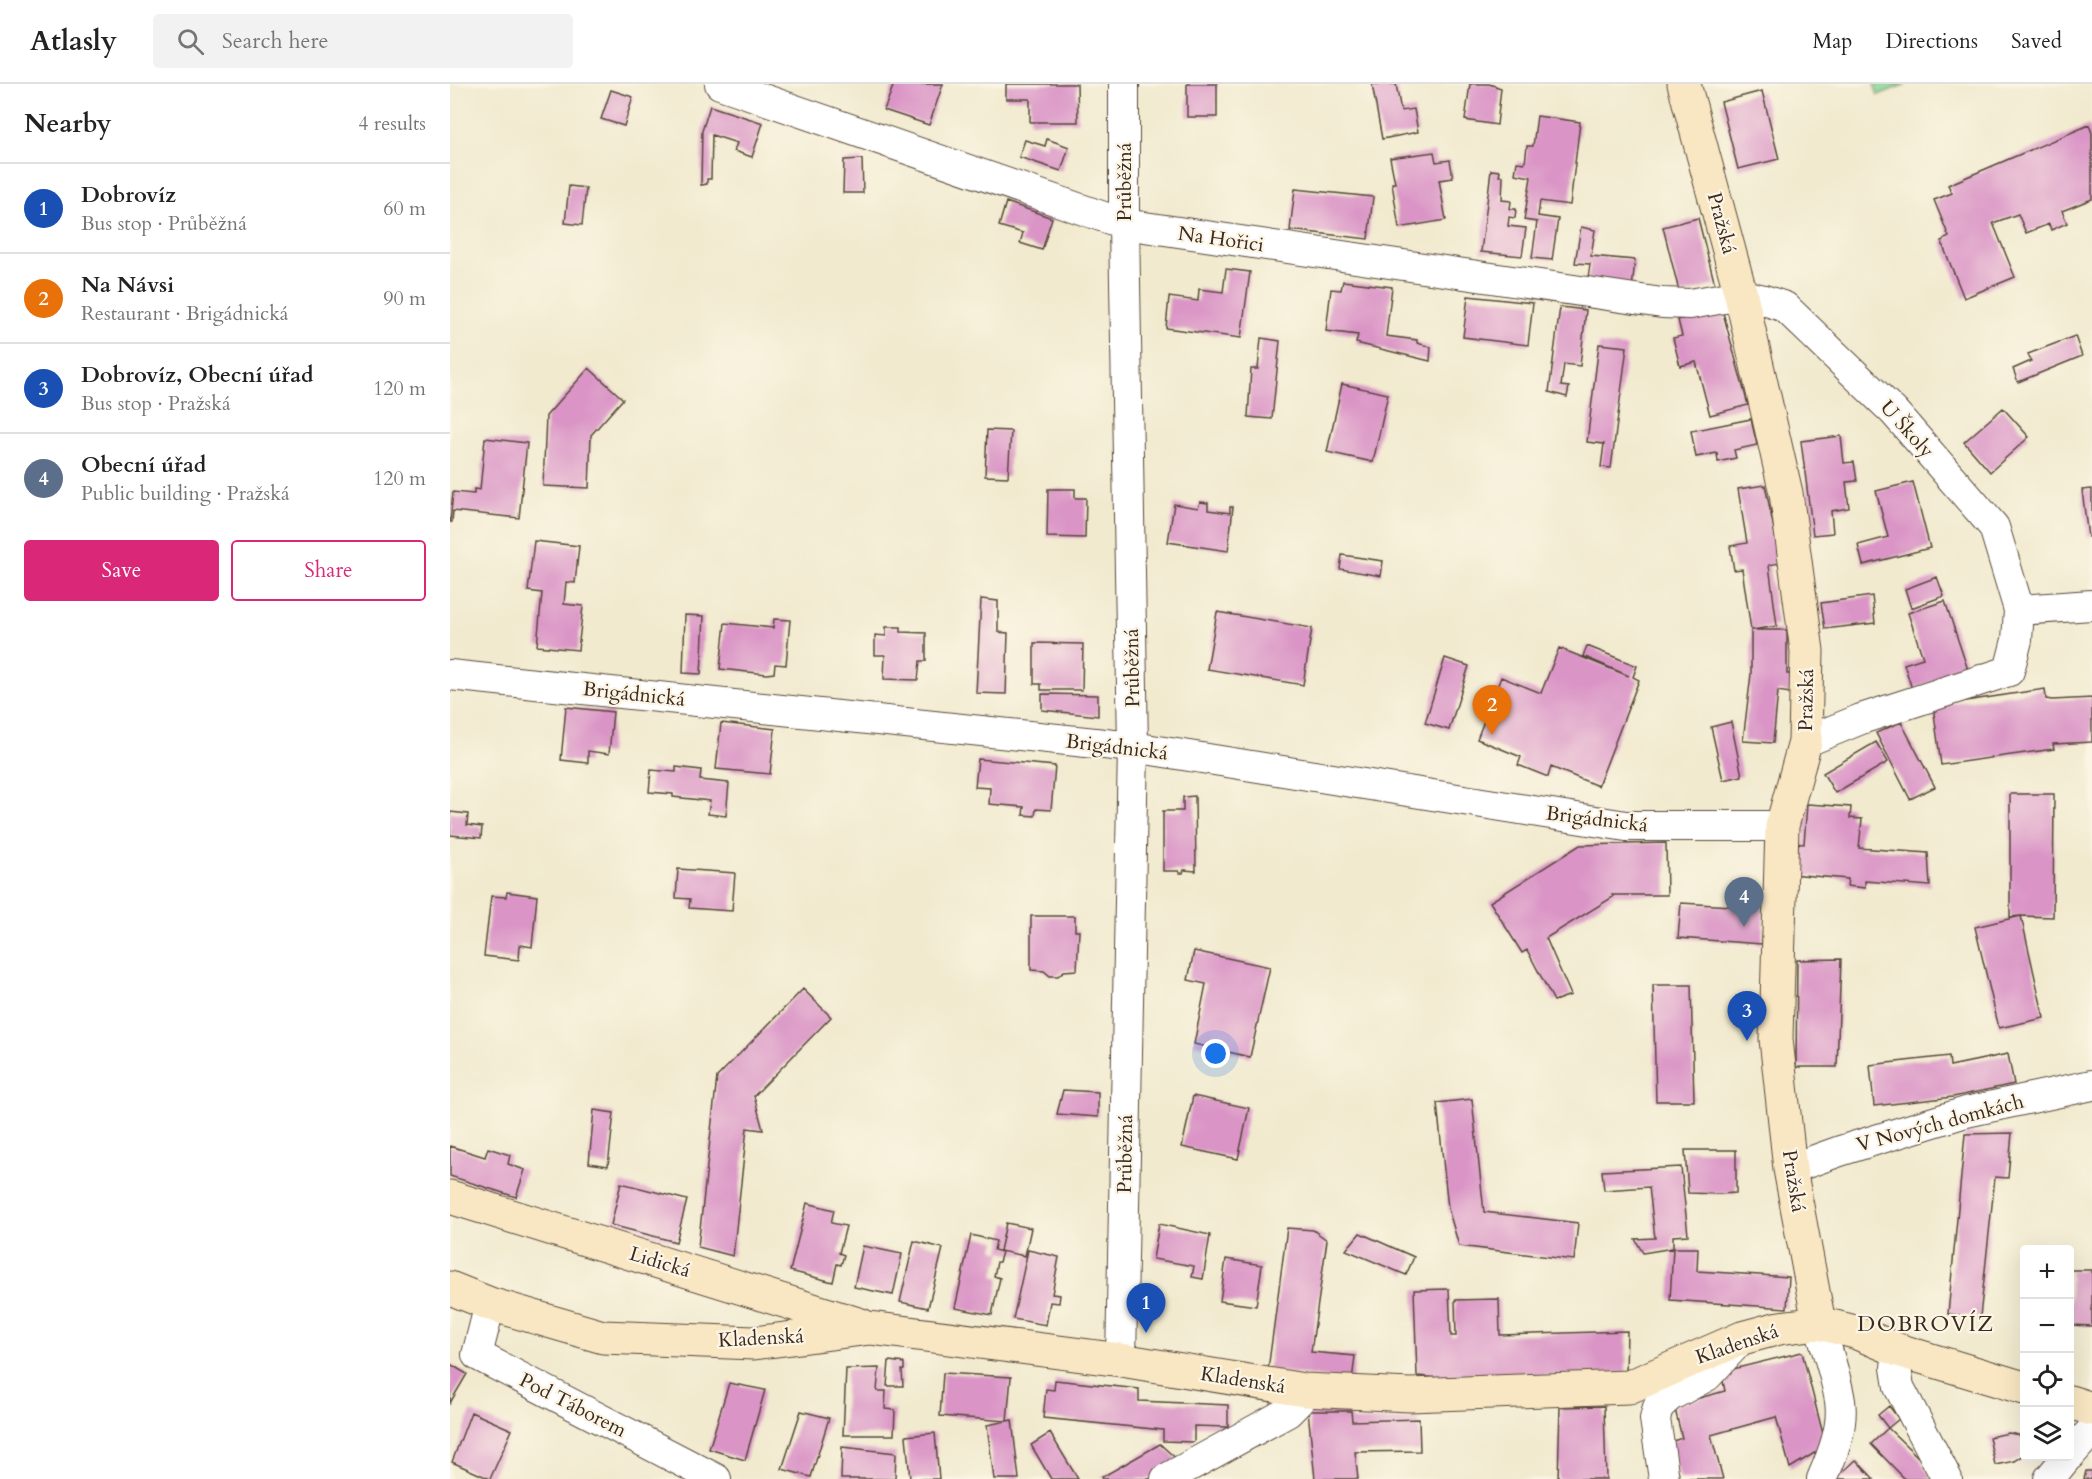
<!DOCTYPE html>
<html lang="en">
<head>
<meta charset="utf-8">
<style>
	body { margin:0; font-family:Cardo,serif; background:#f2f2f2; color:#222 }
	.controls { position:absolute; right:18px; bottom:18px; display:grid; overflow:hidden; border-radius:6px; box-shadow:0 6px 24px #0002 }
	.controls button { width:54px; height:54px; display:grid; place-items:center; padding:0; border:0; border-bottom:2px solid #e0e0e0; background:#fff; color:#222; font:30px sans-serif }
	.you { position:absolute; left:766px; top:970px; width:21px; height:21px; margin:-15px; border:4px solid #fff; border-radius:50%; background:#1a73e8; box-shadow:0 0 0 9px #1a73e833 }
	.badge { display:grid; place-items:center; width:39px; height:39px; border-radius:50%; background:#db2777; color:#fff; font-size:20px; font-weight:700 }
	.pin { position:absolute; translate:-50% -50px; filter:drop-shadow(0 2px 3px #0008) }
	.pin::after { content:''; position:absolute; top:32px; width:21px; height:18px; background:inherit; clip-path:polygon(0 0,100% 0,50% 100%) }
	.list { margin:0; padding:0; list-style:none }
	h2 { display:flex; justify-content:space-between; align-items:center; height:78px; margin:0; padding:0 24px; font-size:26px }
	h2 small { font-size:20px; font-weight:400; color:#767676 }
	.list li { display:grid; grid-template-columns:39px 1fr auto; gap:18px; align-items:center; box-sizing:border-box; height:90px; padding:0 24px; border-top:2px solid #e0e0e0 }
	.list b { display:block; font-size:22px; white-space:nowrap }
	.list p { margin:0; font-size:20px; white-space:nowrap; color:#767676 }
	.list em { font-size:20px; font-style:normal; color:#767676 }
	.actions { display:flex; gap:12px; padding:18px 24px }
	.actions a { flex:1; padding:14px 0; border:2px solid #db2777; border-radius:6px; text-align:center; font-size:21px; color:#db2777 }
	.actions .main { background:#db2777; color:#fff }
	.icon { flex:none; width:33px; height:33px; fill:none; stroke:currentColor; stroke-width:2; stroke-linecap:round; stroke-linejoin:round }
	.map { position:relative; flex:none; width:1642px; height:1395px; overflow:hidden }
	header { display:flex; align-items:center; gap:36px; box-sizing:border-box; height:84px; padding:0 30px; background:#fff; border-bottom:2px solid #e0e0e0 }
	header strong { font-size:28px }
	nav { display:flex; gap:33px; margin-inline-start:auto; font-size:21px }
	.search { width:420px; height:54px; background:#f2f2f2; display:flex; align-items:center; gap:15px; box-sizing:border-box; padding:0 21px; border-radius:6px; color:#767676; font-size:22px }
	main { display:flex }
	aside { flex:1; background:#fff }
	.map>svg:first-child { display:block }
	.green { fill:#85d697; stroke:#60805a; stroke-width:1.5 }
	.building { fill:#da95c6 }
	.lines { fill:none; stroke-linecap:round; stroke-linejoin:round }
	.street-casing { stroke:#564739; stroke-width:32 }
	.secondary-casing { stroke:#564739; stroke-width:35 }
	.street { stroke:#fff; stroke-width:30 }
	.secondary { stroke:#f9e7c3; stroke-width:33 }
	.labels { text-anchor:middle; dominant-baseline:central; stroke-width:4.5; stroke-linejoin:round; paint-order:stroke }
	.street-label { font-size:20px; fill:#3b2a1e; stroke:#fcf5e5 }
	.quarter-label { font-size:22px; letter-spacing:1.5px; fill:#3b2a1e; stroke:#fcf5e5 }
</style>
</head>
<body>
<header>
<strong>Atlasly</strong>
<div class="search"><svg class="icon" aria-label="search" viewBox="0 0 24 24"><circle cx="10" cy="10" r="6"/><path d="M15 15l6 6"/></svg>Search here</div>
<nav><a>Map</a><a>Directions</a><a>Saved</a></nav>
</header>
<main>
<aside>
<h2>Nearby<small>4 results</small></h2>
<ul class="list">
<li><span class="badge" style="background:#1a4fb4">1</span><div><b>Dobrovíz</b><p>Bus stop · Průběžná</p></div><em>60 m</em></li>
<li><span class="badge" style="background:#e8710a">2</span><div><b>Na Návsi</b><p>Restaurant · Brigádnická</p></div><em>90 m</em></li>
<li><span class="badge" style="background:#1a4fb4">3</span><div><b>Dobrovíz, Obecní úřad</b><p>Bus stop · Pražská</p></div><em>120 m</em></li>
<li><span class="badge" style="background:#5c6f8a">4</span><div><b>Obecní úřad</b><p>Public building · Pražská</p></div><em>120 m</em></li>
</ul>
<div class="actions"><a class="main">Save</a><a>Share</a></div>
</aside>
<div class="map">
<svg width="1642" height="1395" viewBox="0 0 1642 1395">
	<rect width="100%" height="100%" fill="#fcf5e5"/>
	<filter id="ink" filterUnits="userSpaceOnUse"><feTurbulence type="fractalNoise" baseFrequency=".0167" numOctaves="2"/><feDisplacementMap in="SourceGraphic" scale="12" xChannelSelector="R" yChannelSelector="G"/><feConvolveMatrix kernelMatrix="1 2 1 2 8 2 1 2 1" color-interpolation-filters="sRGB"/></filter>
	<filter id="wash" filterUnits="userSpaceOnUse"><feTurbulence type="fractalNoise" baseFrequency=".008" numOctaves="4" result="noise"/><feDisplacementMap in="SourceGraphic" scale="24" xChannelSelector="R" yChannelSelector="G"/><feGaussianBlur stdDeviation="1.35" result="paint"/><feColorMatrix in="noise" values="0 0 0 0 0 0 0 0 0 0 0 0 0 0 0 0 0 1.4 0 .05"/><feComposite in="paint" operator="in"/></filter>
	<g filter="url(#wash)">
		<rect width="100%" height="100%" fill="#f1eacf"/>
		<!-- green -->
		<path class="green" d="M 1424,0 L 1456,0 L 1428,11 Z"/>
		<g id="blocks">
			<!-- building -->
			<path class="building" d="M 444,0 L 493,0 L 479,41 L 434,26 Z
				M 556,0 L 627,0 L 628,38 L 580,38 L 580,15 L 556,15 Z
				M 737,0 L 767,0 L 767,33 L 737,33 Z
				M 922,0 L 946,0 L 951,27 L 964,25 L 968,48 L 932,55 Z
				M 1020,0 L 1039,0 L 1051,4 L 1047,41 L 1015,36 Z
				M 161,6 L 183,13 L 174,42 L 151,35 Z
				M 1312,7 L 1329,75 L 1288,85 L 1271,18 Z
				M 260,22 L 313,39 L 302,73 L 284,67 L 287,59 L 262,51 L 261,95 L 257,95 L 257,100 L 251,101 L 252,47 Z
				M 1087,32 L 1130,38 L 1120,121 L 1090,117 L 1088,132 L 1108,135 L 1102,176 L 1082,174 L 1087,138 L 1074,136 L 1081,93 L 1065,90 L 1067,78 L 1075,79 L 1077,62 L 1083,62 Z
				M 1639,41 L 1642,49 L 1642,115 L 1612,127 L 1617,139 L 1601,146 L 1599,140 L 1576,149 L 1568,130 L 1543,139 L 1565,193 L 1514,214 L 1491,157 L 1499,153 L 1484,116 L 1502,109 L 1498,101 Z
				M 597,55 L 619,63 L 611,87 L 569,73 L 575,56 L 595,62 Z
				M 984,68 L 986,78 L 1000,76 L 1003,94 L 989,96 L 996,136 L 949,144 L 942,99 L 945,99 L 940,74 Z
				M 412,75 L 413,109 L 393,109 L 394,76 Z
				M 1041,86 L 1050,87 L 1049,92 L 1053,92 L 1052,116 L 1061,117 L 1060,125 L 1066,125 L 1065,134 L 1059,133 L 1058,142 L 1076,144 L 1072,172 L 1031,168 Z
				M 119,102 L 136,104 L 132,141 L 115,139 Z
				M 845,105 L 923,113 L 918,155 L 840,146 Z
				M 556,118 L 602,134 L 592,166 L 570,159 L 573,149 L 549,142 Z
				M 1248,134 L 1265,201 L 1230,211 L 1213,143 Z
				M 1131,143 L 1145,146 L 1141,172 L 1185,176 L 1182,205 L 1137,201 L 1140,180 L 1125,179 Z
				M 776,185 L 800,188 L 791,254 L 716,244 L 719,213 L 748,217 L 749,205 L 773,208 Z
				M 893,197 L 942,203 L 936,252 L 967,256 L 967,259 L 981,263 L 980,277 L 906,259 L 908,251 L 876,247 L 881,205 L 891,206 Z
				M 1018,212 L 1083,219 L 1078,261 L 1013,253 Z
				M 1110,223 L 1136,226 L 1130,282 L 1114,280 L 1111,302 L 1119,303 L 1117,313 L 1099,308 Z
				M 1272,225 L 1298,321 L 1260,331 L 1246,278 L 1230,282 L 1223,254 L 1232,252 L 1228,236 Z
				M 1625,252 L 1632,272 L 1568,298 L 1563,285 L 1581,277 L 1578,270 Z
				M 811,254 L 830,257 L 822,335 L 798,333 L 801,285 L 808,285 Z
				M 1149,260 L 1177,263 L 1161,384 L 1151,383 L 1154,360 L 1137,358 Z
				M 139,284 L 173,315 L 141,351 L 139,404 L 93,402 L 96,332 Z
				M 892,300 L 938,310 L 923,378 L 877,368 Z
				M 1553,324 L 1579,353 L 1540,388 L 1514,358 Z
				M 1301,335 L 1307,361 L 1284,366 L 1286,374 L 1268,378 L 1267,369 L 1246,373 L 1241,347 Z
				M 537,346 L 561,347 L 558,393 L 535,392 Z
				M 1391,352 L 1394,379 L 1404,378 L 1407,397 L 1396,398 L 1399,424 L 1381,427 L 1383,449 L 1363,451 L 1351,357 Z
				M 35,354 L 77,359 L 69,434 L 3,427 L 2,438 L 0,438 L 3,408 L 24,410 L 24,405 L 30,406 Z
				M 1463,398 L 1480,464 L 1413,481 L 1408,461 L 1438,453 L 1426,407 Z
				M 1315,401 L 1326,455 L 1329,479 L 1319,481 L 1327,542 L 1302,546 L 1337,546 L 1337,590 L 1342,590 L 1340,609 L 1328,607 L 1323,659 L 1293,657 L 1301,590 L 1301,546 L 1292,485 L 1284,486 L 1280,462 L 1297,459 L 1288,405 Z
				M 598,405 L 625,405 L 625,414 L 636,414 L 635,454 L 597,453 Z
				M 1642,405 L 1642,452 L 1638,453 L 1632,406 Z
				M 750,418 L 758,419 L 758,426 L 780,429 L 780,423 L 783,423 L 778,467 L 718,458 L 724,420 L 748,424 Z
				M 84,457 L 129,462 L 125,499 L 116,498 L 114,520 L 133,522 L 128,566 L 87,562 L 92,509 L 78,507 Z
				M 892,471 L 933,477 L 931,492 L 890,485 Z
				M 1487,493 L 1494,512 L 1461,524 L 1455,505 Z
				M 1422,512 L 1425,539 L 1375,545 L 1371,519 Z
				M 531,515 L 548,517 L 548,548 L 558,549 L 556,610 L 526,609 Z
				M 1495,517 L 1518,586 L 1462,605 L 1454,580 L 1473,574 L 1458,529 Z
				M 767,528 L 862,544 L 853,601 L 757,585 Z
				M 235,531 L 254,532 L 251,590 L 233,589 Z
				M 324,535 L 340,536 L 336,581 L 325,580 L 324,589 L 317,590 L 270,585 L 275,539 L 323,544 Z
				M 436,543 L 451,543 L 451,548 L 476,549 L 476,577 L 470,577 L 468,596 L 434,595 L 435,571 L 425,571 L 425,551 L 436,552 Z
				M 584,559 L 633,560 L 632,606 L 591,606 L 591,600 L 584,600 Z
				M 1137,562 L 1187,582 L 1183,593 L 1189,596 L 1148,702 L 1101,683 L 1098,693 L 1068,681 L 1071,673 L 1027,655 L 1051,593 L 1091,609 L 1109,564 L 1179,592 L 1133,572 Z
				M 995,574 L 1019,582 L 999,646 L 975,639 Z
				M 1595,605 L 1596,615 L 1602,616 L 1642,614 L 1642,658 L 1603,660 L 1604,665 L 1491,681 L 1483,622 Z
				M 592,610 L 648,611 L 648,632 L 592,626 Z
				M 116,623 L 163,628 L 159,670 L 138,667 L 138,679 L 111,676 Z
				M 1281,638 L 1292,692 L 1273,696 L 1261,643 Z
				M 1451,638 L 1485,703 L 1460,715 L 1426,649 Z
				M 271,639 L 325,645 L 320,690 L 266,685 Z
				M 1426,658 L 1438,678 L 1385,709 L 1373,689 Z
				M 528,675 L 605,682 L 601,726 L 586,725 L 585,732 L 573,731 L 574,723 L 539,720 L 540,704 L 525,703 Z
				M 226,683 L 251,686 L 250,696 L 279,699 L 276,732 L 258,730 L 260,717 L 223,713 L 223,710 L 199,708 L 201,686 L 226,688 Z
				M 1560,710 L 1604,710 L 1603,833 L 1571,832 L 1594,934 L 1549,944 L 1525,843 L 1571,832 L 1560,833 Z
				M 745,712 L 746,787 L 734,786 L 733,789 L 729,789 L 729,787 L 713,787 L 713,727 L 733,727 L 733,713 Z
				M 1357,720 L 1401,723 L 1400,734 L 1412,735 L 1409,764 L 1478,769 L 1480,802 L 1415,797 L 1415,804 L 1397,802 L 1398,795 L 1340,790 L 1342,759 L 1354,760 Z
				M 0,728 L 18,730 L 17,741 L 32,743 L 31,754 L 0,751 Z
				M 1216,759 L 1217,811 L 1162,811 L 1163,813 L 1096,854 L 1121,911 L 1104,917 L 1077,866 L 1072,869 L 1040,818 L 1130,761 Z
				M 228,785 L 285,789 L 282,827 L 239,824 L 240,815 L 226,814 Z
				M 57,808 L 87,812 L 82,863 L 70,861 L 69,876 L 34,872 L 41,812 L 56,813 Z
				M 1231,819 L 1314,824 L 1312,860 L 1228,854 Z
				M 581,832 L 625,832 L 625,847 L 629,847 L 627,886 L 614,887 L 608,892 L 600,892 L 594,887 L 581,886 Z
				M 744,867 L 820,883 L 800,973 L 744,960 L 756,900 L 738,896 Z
				M 1391,875 L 1387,983 L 1346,983 L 1347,876 Z
				M 1203,901 L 1241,901 L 1244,1017 L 1206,1017 Z
				M 353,905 L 381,933 L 304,1012 L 313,1046 L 297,1044 L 283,1172 L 248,1163 L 267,993 Z
				M 1558,970 L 1564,1000 L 1503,1013 L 1424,1022 L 1420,981 L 1499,972 L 1500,982 Z
				M 613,1006 L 648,1008 L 648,1033 L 607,1030 Z
				M 743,1012 L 799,1024 L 788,1075 L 732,1063 Z
				M 1022,1015 L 1034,1128 L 1128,1139 L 1124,1176 L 1009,1162 L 998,1124 L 987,1019 Z
				M 144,1026 L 164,1029 L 158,1082 L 139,1079 Z
				M 1562,1049 L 1558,1094 L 1545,1093 L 1530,1233 L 1498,1230 L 1515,1050 Z
				M 0,1062 L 35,1073 L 38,1064 L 60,1071 L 58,1080 L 75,1086 L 66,1113 L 0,1092 Z
				M 1235,1066 L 1286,1066 L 1286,1109 L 1268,1110 L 1238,1109 Z
				M 1231,1083 L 1238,1151 L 1223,1152 L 1223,1164 L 1193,1169 L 1185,1155 L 1205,1154 L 1199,1103 L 1154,1106 L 1152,1087 Z
				M 171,1099 L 237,1116 L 226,1158 L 161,1141 Z
				M 357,1119 L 384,1126 L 381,1139 L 396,1142 L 389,1169 L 394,1171 L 391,1181 L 387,1180 L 383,1198 L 340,1187 Z
				M 556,1139 L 581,1144 L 575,1172 L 550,1167 Z
				M 709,1140 L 760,1151 L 753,1195 L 742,1193 L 744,1182 L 703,1175 Z
				M 837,1144 L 863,1146 L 877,1156 L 861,1268 L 905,1272 L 902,1297 L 818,1286 Z
				M 910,1149 L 964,1173 L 956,1191 L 896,1166 Z
				M 521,1151 L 546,1157 L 544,1166 L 552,1168 L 549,1178 L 547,1178 L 544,1192 L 550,1194 L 542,1231 L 505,1224 Z
				M 464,1157 L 493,1164 L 478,1224 L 450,1218 Z
				M 413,1162 L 452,1170 L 443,1211 L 404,1203 Z
				M 1223,1164 L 1248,1164 L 1247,1187 L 1339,1193 L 1337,1224 L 1220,1216 Z
				M 578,1166 L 609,1173 L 602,1210 L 610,1211 L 609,1219 L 600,1218 L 596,1241 L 563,1235 Z
				M 776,1175 L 812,1181 L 806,1222 L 770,1217 Z
				M 1620,1186 L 1642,1186 L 1642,1242 L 1620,1241 Z
				M 999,1205 L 1001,1252 L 1006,1252 L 1005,1216 L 1049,1215 L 1050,1251 L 1177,1247 L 1176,1289 L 1002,1295 L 967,1292 L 964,1206 Z
				M 1352,1268 L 1376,1362 L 1340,1384 L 1326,1333 L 1261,1351 L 1273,1395 L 1230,1395 L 1220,1358 L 1232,1354 L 1224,1321 L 1275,1307 L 1271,1288 Z
				M 439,1277 L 454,1279 L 454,1286 L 452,1286 L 453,1302 L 437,1302 Z
				M 0,1280 L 17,1290 L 0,1319 Z
				M 429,1284 L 427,1307 L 436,1307 L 435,1325 L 445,1326 L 444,1351 L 393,1351 L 396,1285 Z
				M 493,1289 L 561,1293 L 557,1337 L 490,1332 Z
				M 605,1296 L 689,1305 L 689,1317 L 778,1321 L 778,1343 L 744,1342 L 744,1358 L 713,1357 L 713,1346 L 593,1334 L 596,1305 L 604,1306 Z
				M 279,1299 L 315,1306 L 295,1376 L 259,1365 Z
				M 1154,1322 L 1156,1395 L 1108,1395 L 1110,1323 Z
				M 1439,1322 L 1449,1335 L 1438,1344 L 1428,1331 Z
				M 351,1327 L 379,1334 L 361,1393 L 332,1385 Z
				M 858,1327 L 901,1327 L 902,1337 L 969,1335 L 970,1367 L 905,1368 L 908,1395 L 865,1395 Z
				M 21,1328 L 62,1346 L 40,1395 L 2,1378 Z
				M 562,1336 L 569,1395 L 544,1395 L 537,1341 Z
				M 1438,1344 L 1470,1375 L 1482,1395 L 1455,1395 L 1421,1360 Z
				M 485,1349 L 489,1395 L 460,1395 L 456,1352 Z
				M 600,1349 L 628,1395 L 601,1395 L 581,1361 Z
				M 1559,1349 L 1574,1352 L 1574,1371 L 1565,1377 L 1545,1381 L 1539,1353 Z
				M 710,1360 L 730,1378 L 700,1395 L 653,1395 L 652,1393 Z
				M 392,1363 L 446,1369 L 445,1395 L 391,1395 Z
				M 1406,1376 L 1424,1395 L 1385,1395 Z
				M 1636,1387 L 1642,1387 L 1642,1395 L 1634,1395 Z"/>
		</g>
	</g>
	<g filter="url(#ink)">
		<use href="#blocks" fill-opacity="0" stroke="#564739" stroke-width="1.5"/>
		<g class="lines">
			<defs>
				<path id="street" d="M 270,0 L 674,140 L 1212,219 L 1240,220 L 1291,211 L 1314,216 L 1335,223 L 1444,328 L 1544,443 L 1569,526 L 1567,556 L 1559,587 L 1411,635 L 1355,658
					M 1569,526 L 1642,521
					M 0,591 L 683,663 L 1176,742 L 1332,742
					M 1340,1085 L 1390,1067 L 1516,1028 L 1642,1001
					M 40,1220 L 27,1271 L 266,1395
					M 1369,1239 C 1376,1264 1386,1291 1390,1317 C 1394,1343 1382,1372 1372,1395
					M 1448,1266 L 1446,1284 L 1449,1303 L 1497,1395
					M 671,1276 L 683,663 L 674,140 L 674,0
					M 1620,1371 L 1642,1346
					M 716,1395 L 838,1328 L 848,1318 L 854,1306
					M 1214,1395 L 1205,1335 L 1208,1323 L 1220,1312 L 1257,1292 L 1292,1254
					M 1599,1395 L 1618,1372"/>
				<path id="secondary" d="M 1234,0 L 1291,211 L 1336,409 L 1357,567 L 1355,658 L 1332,742 L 1326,955 L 1340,1085 L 1369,1239
					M 0,1113 L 411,1241
					M 0,1204 L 40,1220 L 153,1253 L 304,1259 L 420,1244 L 671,1276 L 854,1306 L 960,1311 L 1179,1303 L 1292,1254 L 1329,1244 L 1369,1239 L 1405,1248 L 1448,1266 L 1574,1304
					M 1620,1318 L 1642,1325"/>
			</defs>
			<!-- street casing -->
			<use href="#street" class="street-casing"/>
			<!-- secondary casing -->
			<use href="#secondary" class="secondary-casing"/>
			<!-- street -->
			<use href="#street" class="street"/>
			<!-- secondary -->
			<use href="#secondary" class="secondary"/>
		</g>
	</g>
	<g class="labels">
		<!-- street labels -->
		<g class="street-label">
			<text transform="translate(674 98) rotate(-90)">Průběžná</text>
			<text transform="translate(1272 139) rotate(75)">Pražská</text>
			<text transform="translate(771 155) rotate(8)">Na Hořici</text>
			<text transform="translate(1457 345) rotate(48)">U Školy</text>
			<text transform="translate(682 584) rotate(-91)">Průběžná</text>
			<text transform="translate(184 610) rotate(6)">Brigádnická</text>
			<text transform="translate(1356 616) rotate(-89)">Pražská</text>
			<text transform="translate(667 663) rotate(7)">Brigádnická</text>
			<text transform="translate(1147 735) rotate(7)">Brigádnická</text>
			<text transform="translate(1490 1039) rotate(-15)">V Nových domkách</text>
			<text transform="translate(675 1070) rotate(-89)">Průběžná</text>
			<text transform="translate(1344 1097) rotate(81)">Pražská</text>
			<text transform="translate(210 1178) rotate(17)">Lidická</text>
			<text transform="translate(311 1254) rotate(-3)">Kladenská</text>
			<text transform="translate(1287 1260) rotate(-19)">Kladenská</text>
			<text transform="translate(793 1296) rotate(9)">Kladenská</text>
			<text transform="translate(123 1321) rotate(27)">Pod Táborem</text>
		</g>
		<!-- quarter labels -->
		<g class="quarter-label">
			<text x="1476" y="1240">DOBROVÍZ</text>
		</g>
	</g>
</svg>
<div class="controls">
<button>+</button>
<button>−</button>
<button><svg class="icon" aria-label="locate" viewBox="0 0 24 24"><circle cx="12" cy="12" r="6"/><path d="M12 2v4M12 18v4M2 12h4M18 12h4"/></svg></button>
<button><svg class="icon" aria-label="layers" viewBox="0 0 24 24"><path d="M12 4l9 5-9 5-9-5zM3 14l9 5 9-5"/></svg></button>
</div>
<div class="you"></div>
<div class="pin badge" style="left:696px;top:1249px;background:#1a4fb4">1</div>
<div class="pin badge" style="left:1042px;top:651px;background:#e8710a">2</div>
<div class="pin badge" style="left:1297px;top:957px;background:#1a4fb4">3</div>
<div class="pin badge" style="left:1294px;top:843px;background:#5c6f8a">4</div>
</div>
</main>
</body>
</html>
